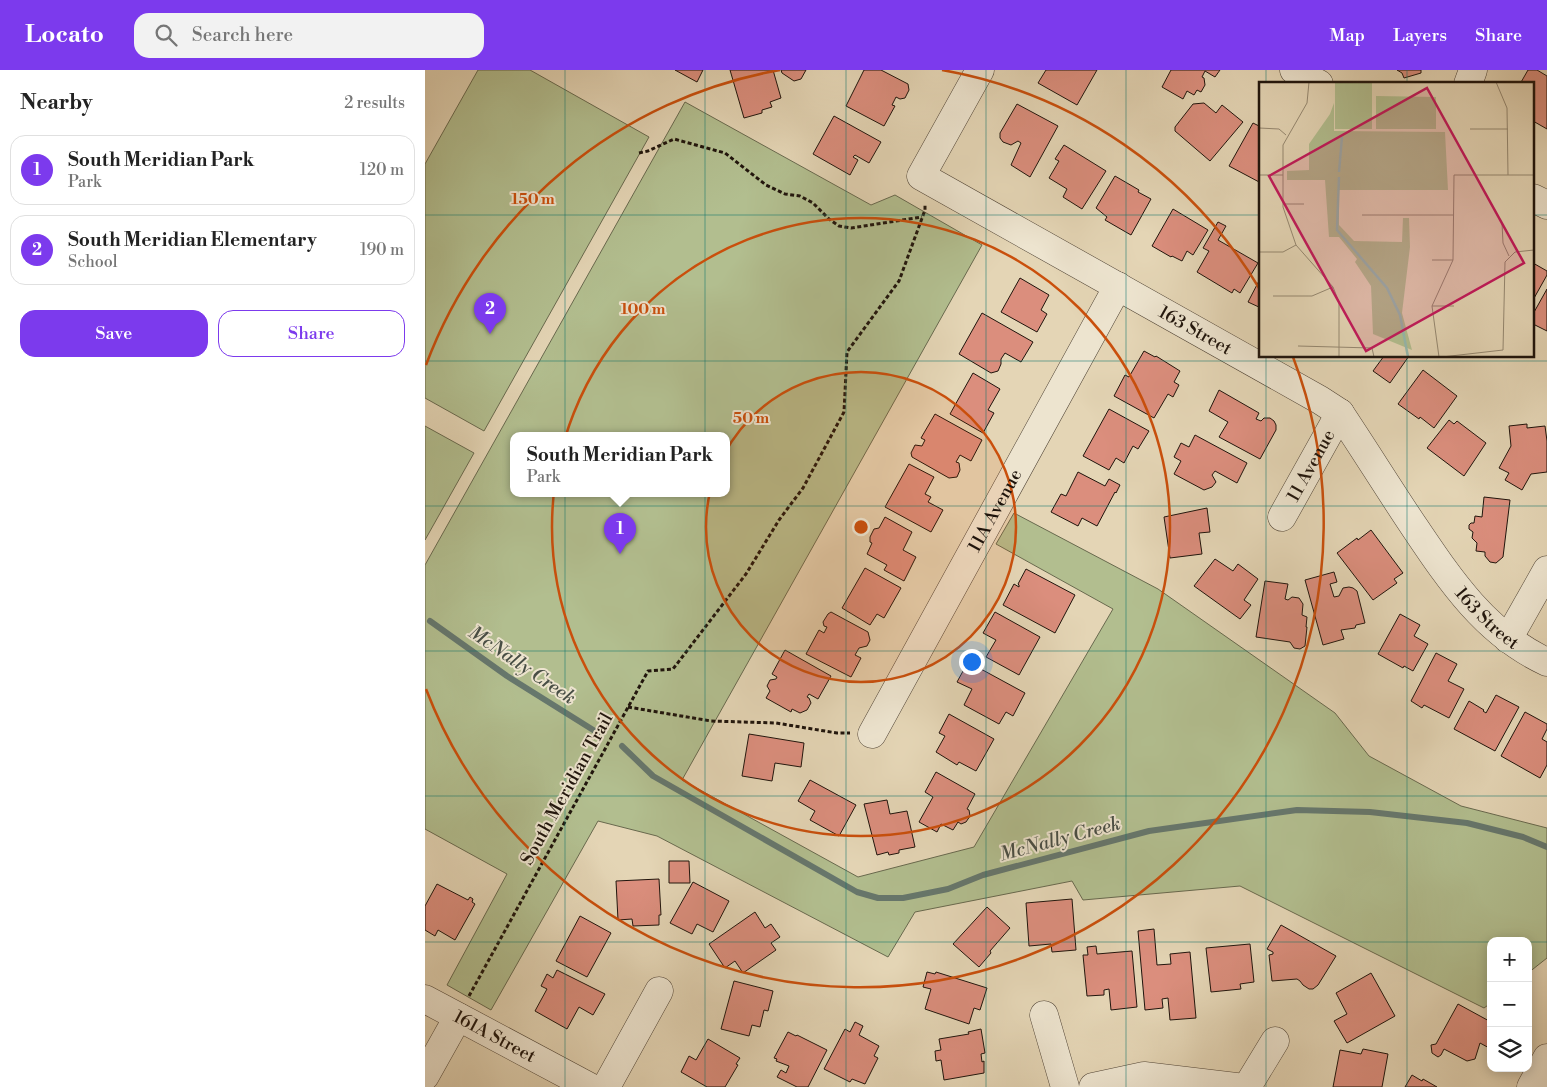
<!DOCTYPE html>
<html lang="en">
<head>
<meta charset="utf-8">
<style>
	body { margin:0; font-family:"Libre Bodoni",serif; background:#f2f2f2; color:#222 }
	.controls { position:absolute; right:15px; bottom:15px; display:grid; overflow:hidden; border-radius:10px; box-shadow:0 2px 12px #0003 }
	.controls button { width:45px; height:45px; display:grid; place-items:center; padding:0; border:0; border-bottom:1px solid #e0e0e0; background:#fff; color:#222; font:25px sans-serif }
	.you { position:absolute; left:546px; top:591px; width:18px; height:18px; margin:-12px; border:4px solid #fff; border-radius:50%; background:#1a73e8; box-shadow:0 0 0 8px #1a73e833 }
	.badge { display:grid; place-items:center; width:32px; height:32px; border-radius:50%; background:#7c3aed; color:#fff; font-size:16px; font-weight:700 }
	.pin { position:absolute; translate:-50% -41px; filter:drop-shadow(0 1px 2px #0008) }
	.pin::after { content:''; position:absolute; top:26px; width:18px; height:15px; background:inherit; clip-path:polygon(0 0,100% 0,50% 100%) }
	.popup { position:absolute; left:85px; top:362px; width:220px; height:65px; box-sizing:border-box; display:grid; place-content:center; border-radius:10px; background:#fff; filter:drop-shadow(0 1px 4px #0005); font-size:16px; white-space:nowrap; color:#767676 }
	.popup b { font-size:19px; color:#222 }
	.popup::after { content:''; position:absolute; left:50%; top:100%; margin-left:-10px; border:10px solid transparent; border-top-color:#fff }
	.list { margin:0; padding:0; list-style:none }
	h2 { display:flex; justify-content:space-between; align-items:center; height:65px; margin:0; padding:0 20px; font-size:21px }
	h2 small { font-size:16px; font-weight:400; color:#767676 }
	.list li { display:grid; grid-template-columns:32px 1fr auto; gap:15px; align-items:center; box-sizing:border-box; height:70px; margin:0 10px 10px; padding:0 10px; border:1px solid #e0e0e0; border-radius:15px }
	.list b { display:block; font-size:19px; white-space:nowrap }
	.list p { margin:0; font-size:16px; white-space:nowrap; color:#767676 }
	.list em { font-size:16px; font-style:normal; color:#767676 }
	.actions { display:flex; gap:10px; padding:15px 20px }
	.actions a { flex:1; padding:11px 0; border:1px solid #7c3aed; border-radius:15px; text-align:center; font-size:18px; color:#7c3aed }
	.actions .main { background:#7c3aed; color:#fff }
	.icon { flex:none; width:28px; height:28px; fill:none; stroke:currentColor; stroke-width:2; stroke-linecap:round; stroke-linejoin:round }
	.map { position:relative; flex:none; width:1122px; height:1017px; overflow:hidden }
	header { display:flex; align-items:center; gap:30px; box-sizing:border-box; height:70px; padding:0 25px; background:#7c3aed; color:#fff }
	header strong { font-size:24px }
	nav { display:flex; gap:28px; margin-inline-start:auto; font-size:18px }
	.search { width:350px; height:45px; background:#f2f2f2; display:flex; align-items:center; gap:12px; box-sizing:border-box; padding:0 18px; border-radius:15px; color:#767676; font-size:19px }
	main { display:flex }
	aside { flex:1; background:#fff }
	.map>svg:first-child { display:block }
	.green { fill:#b2be8f; stroke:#68694e; fill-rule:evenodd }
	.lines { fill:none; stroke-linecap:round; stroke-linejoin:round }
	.stream { stroke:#66776d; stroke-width:6 }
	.building { fill:#db8e7d; stroke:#1f140c }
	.minor-casing { stroke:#504436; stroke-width:29 }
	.path { stroke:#1f140c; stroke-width:3; stroke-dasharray:4 2.5; stroke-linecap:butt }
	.minor { stroke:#ede4cf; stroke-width:28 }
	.grid { fill:none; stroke:#0f766e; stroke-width:1; stroke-opacity:0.55 }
	.ring { fill:none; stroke:#ca4f0c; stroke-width:2.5 }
	.labels { text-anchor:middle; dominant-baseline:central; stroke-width:4; stroke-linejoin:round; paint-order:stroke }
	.street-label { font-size:18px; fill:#1f140c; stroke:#ede4cf }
	.water-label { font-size:19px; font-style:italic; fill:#484e45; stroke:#ede4cf }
	.inset-river { fill:none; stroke:#95b9ae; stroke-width:2.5 }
	.inset-road { fill:none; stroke:#958871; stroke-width:1 }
	.view { fill:#c2185b; fill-opacity:0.15; stroke:#c2185b; stroke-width:2.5 }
	.inset-edge { fill:none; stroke:#1f140c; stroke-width:2.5 }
	.centre { fill:#ca4f0c; stroke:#ede4cf; stroke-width:2.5 }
	.ring-label { font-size:15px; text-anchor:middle; font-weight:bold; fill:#ca4f0c; stroke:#ede4cf; stroke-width:4; stroke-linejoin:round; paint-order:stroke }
</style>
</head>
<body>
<header>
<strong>Locato</strong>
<div class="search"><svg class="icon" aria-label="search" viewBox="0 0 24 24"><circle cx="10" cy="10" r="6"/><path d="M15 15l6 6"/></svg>Search here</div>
<nav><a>Map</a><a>Layers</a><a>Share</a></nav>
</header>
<main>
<aside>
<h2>Nearby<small>2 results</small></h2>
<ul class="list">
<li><span class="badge">1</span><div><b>South Meridian Park</b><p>Park</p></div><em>120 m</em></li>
<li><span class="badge">2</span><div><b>South Meridian Elementary</b><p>School</p></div><em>190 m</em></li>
</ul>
<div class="actions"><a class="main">Save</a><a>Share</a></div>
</aside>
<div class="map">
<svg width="1122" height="1017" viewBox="0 0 1122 1017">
	<rect width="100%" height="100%" fill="#e4d5b5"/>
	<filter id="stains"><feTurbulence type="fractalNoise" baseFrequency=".004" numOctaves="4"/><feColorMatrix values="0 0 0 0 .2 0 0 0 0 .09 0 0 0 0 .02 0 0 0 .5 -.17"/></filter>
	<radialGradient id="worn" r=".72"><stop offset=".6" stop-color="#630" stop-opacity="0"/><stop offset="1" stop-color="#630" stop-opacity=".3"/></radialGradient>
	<!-- green -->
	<path class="green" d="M 53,0 L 105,0 L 224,67 L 59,361 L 0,328 L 0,94 Z
		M 260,32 L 446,135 L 470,125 L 557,175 L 257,710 L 433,807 L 549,777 L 688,539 L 571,474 L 589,443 L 733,519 L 910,643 L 944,686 L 1036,736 L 1122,758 L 1122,888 L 1103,903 L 1103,871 L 1066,871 L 1066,933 L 1059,938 L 815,816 L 658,830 L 647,811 L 490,842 L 463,887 L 232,766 L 173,751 L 66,940 L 22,915 L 82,804 L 0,759 L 0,495 ZM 89,365 L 301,365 L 301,423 L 89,423 Z
		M 0,356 L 49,383 L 0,470 Z"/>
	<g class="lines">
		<!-- stream -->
		<path class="stream" d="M 5,551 L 82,606 L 173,663
			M 197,676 L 228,706 L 432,822 L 453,828 L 478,828 L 523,819 L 558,805 L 724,761 L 872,740 L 945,742 L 1042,753 L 1098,767 L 1122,777"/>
	</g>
	<!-- building -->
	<path class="building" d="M 250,0 L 278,0 L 272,12 Z
		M 305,0 L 348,0 L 356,28 L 345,32 L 347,37 L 337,40 L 337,43 L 319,48 Z
		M 356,0 L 381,0 L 376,9 L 369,11 L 357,3 Z
		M 439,0 L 456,0 L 483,14 L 484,20 L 480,28 L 475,29 L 471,27 L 467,35 L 470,36 L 459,56 L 421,36 Z
		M 621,0 L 672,0 L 652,35 L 613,13 Z
		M 746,0 L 795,0 L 790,7 L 780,1 L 777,7 L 779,8 L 780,15 L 776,22 L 772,20 L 769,25 L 762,21 L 758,29 L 737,17 Z
		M 972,0 L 996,0 L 996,3 L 979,8 L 977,3 Z
		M 1103,0 L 1112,0 L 1122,6 L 1122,59 L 1108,51 L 1108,14 L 1095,14 Z
		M 779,33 L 791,43 L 797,35 L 818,52 L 785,91 L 750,61 L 750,57 L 768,34 Z
		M 592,34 L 633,56 L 605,107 L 586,95 L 596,73 L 593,71 L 586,75 L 578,72 L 575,68 L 575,63 Z
		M 409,46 L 456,72 L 444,93 L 430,85 L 428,87 L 433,90 L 425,105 L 388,84 Z
		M 828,53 L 836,57 L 836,113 L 804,96 Z
		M 639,75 L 681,101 L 657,139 L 638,127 L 642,119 L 624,108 L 634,91 L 630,89 Z
		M 690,106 L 714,120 L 713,122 L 726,129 L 706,165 L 680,150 L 682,147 L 671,138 Z
		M 748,139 L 783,160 L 768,185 L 762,181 L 757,191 L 747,186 L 746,187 L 727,176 Z
		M 793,152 L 801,156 L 793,170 L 833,193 L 815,223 L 809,219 L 807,223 L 772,202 L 784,181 L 778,178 Z
		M 1108,193 L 1122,201 L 1122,205 L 1108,230 Z
		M 836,207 L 836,238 L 823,232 Z
		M 595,208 L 624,225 L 616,240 L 622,244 L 612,262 L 576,242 Z
		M 1122,219 L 1122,261 L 1108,254 L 1108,244 Z
		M 557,243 L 608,272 L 596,292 L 580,283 L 576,289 L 576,294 L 573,301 L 566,303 L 534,284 Z
		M 719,281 L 730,287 L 731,286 L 755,301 L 749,312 L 754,315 L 748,327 L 743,324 L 729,348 L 689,326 L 700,305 L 704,307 Z
		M 959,286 L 984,286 L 965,313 L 948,301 Z
		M 998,300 L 1032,326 L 1009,358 L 995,347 L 994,349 L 973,334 Z
		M 548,303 L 575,319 L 563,340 L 569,343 L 558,363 L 525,344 Z
		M 794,320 L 834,343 L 831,349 L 836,351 L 839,348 L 845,348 L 849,351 L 851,355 L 851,360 L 835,389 L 794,367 L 803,352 L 784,341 Z
		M 684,339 L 724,361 L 713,379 L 708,376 L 699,393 L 691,388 L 684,400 L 658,386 Z
		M 510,344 L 557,370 L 546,391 L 535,385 L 531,392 L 534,393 L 535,400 L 532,407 L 524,408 L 487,387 L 486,383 L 490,375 L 497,376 L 500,370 L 496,368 Z
		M 1024,350 L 1029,354 L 1032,351 L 1061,373 L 1039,406 L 1002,378 Z
		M 1102,354 L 1102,358 L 1120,356 L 1122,371 L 1122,402 L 1106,404 L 1097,420 L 1080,410 L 1084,403 L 1074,398 L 1086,376 L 1084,356 Z
		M 770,365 L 822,393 L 812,413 L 790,401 L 787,405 L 791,412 L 787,417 L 779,420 L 749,404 L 756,391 L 749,387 L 756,373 L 764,377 Z
		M 484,394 L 509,407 L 500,424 L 506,427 L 503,432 L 518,440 L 506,462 L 460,437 Z
		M 653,402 L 680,416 L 684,409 L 695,415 L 691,423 L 690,422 L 672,456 L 657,448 L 653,456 L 626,442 L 636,424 L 641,426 Z
		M 1059,427 L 1085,430 L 1078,487 L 1071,493 L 1065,492 L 1060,486 L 1060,482 L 1051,481 L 1052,473 L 1047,468 L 1048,462 L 1044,459 L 1044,455 L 1046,453 L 1049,453 L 1050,446 L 1057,447 Z
		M 782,438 L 785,462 L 774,463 L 777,484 L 745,488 L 739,447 Z
		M 460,447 L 487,462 L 478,480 L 491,487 L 479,511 L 459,500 L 462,495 L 442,484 L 447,473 L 445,472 L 445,467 L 449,459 L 454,458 Z
		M 946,460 L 978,503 L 969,509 L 972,513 L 948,530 L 912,483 L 932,468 L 933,470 Z
		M 790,489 L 808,501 L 813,494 L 833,509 L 819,530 L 826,535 L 815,549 L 769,516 Z
		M 440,498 L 476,518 L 459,548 L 452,544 L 445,555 L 417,538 Z
		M 601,499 L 650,525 L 630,563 L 578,535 L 589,514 L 594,517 L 594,515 L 593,514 Z
		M 909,502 L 912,512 L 905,514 L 909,527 L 914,526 L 918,518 L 924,517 L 928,518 L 932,521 L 940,553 L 931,555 L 930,558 L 916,560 L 919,569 L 898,575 L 880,510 Z
		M 840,511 L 863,514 L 860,529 L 863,530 L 867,527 L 874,528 L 878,534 L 877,545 L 882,547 L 881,557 L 882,557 L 880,576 L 875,579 L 869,578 L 865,572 L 831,567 Z
		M 406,542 L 443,562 L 445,570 L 442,576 L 434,578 L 430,585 L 436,588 L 426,607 L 381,584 L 394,560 L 399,563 L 402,557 L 399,556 L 398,552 L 403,544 Z
		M 570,542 L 615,567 L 594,605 L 561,587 L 571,570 L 558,563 Z
		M 975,544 L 995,555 L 989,566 L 1003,574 L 988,601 L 979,596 L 978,598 L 953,584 Z
		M 360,580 L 406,606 L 393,629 L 384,624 L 382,627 L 384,628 L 386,633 L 382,640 L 375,643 L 367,639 L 366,642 L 341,628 L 345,621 L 342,616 L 345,610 L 351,609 L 352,607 L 347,604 Z
		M 1011,583 L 1032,594 L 1023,611 L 1039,619 L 1024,648 L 999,635 L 997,638 L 986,631 Z
		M 543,592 L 600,623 L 588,646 L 581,642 L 574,654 L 539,635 L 547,619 L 532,612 Z
		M 1071,625 L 1094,637 L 1070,681 L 1029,659 L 1044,631 L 1059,640 L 1058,641 L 1061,643 Z
		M 1100,642 L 1122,654 L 1122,659 L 1117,669 L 1122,672 L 1122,695 L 1115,708 L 1076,686 Z
		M 524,644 L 569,669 L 551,701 L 534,692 L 532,695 L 511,682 L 520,666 L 514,663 Z
		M 324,664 L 379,673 L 376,697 L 350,693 L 347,711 L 317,706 Z
		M 511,702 L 550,724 L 542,739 L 544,740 L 545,746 L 541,752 L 536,754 L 533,752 L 528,760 L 516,754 L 512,762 L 494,752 L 508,727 L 500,722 Z
		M 385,710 L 431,735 L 414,766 L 385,750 L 390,741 L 373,731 Z
		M 462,730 L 465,744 L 482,741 L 490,777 L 474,780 L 474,783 L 464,785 L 463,782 L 452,785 L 439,734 Z
		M 244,791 L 264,791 L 265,813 L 244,813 Z
		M 234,809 L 236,845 L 234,845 L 234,855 L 208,856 L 207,849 L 193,850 L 191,811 Z
		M 268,812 L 304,831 L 288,862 L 272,854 L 267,864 L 245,853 Z
		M 12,814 L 43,830 L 45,827 L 48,829 L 47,832 L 50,834 L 30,870 L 13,860 L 10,866 L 0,860 L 0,836 Z
		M 647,829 L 651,880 L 627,882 L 626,874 L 604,876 L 601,833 Z
		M 562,837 L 585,858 L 565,881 L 566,883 L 554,897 L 528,874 Z
		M 330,842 L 340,858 L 346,854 L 355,867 L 346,873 L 351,880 L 318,903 L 310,891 L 300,898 L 284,874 Z
		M 155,846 L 186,863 L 162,907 L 131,891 Z
		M 856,855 L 911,886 L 893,915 L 888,919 L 884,919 L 878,915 L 875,911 L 872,909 L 847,911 L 844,885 L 848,884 L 848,882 L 842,879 Z
		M 729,859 L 732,895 L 746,894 L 745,884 L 765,882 L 771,948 L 745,950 L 743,928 L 737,929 L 738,938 L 720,940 L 713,861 Z
		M 825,874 L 829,912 L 815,914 L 816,919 L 786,922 L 781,878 Z
		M 671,876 L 672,884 L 707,881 L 712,937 L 686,940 L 684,919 L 679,920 L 679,925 L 662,926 L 658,885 L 663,885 L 662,877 Z
		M 132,900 L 180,924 L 168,945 L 154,937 L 142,959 L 110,941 L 122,919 L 116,916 L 122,904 L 128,908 Z
		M 502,902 L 510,904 L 511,902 L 562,918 L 555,940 L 549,938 L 544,954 L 500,939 L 506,919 L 498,917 Z
		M 946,903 L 970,946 L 922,973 L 909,951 L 922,944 L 911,923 Z
		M 309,911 L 348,921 L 343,941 L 339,940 L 335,957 L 327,955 L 324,966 L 296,959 Z
		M 1033,934 L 1066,952 L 1066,979 L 1055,973 L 1050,989 L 1042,991 L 1019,979 L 1016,985 L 1013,987 L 1007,983 L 1006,975 L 1011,974 Z
		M 430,952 L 438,956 L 434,965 L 454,976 L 449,986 L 453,988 L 440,1014 L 427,1009 L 425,1012 L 399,999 L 420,959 L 425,962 Z
		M 556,959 L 560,983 L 556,984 L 557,992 L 559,991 L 559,1003 L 519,1010 L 516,990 L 511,991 L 510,981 L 516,980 L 514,969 L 544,964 L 543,962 Z
		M 363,962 L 371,966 L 372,965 L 402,980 L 383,1017 L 372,1017 L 352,1007 L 356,1000 L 361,1003 L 364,996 L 351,991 L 352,989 L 349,988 Z
		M 283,969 L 315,988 L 311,994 L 313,995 L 300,1017 L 282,1017 L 256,1002 L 264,986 L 271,990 Z
		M 938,979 L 963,984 L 957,1017 L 908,1017 L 915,980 L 936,984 Z
		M 987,1005 L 997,1011 L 998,1009 L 1012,1017 L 980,1017 Z"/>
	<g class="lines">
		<defs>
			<g id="minor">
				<path id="s1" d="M 555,0 L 496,106 L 895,330 L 915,343 C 939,379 962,416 986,452 C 1023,507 1059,563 1122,592"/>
				<path d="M 869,0 L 894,14"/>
				<path d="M 1043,14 L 1048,0"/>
				<path d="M 1108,128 L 1122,135"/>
				<path id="s2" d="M 857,447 L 915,343"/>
				<path d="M 1083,569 L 1122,500"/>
				<path id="s3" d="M 447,664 L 693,216"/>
				<path id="s4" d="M 0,929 L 165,1017"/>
				<path d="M 619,945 L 640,1017"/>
				<path d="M 0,1006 L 33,947"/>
				<path d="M 181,1017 L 234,921"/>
				<path d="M 668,1017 L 719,1006 L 811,1017"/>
				<path d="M 822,1017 L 850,971"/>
				<path d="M 1106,1017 L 1122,988"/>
			</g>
		</defs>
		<!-- minor casing -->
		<use href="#minor" class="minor-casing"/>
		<!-- path -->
		<path class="path" d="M 214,83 L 223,81 L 249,69 L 300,83 L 341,115 L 360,124 L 375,126 L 388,133 L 404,149 L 414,156 L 426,158 L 497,147
			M 203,637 L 286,651 L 351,653 L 412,663 L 425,663
			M 44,926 L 223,601 L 248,599 L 321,504 L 354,450 L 378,418 L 419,342 L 422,282 L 474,211 L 500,140 L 500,134"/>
		<!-- minor -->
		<use href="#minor" class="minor"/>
	</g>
	<!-- grid -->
	<path class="grid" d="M 140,0 L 140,1017M 280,0 L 280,1017M 421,0 L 421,1017M 561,0 L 561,1017M 701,0 L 701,1017M 841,0 L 841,14M 982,0 L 982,14M 0,145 L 836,145M 1108,145 L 1122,145M 841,286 L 841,1017M 982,286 L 982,1017M 0,291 L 1122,291M 0,436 L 1122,436M 0,581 L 1122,581M 0,726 L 1122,726M 0,872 L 1066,872M 1103,872 L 1122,872"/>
	<!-- distance rings -->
	<circle cx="436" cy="457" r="155" fill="#ca4f0c" fill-opacity=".12"/>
	<g class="ring">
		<circle cx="436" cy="457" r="155"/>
		<circle cx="436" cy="457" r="309"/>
		<path d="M1 295A464 464 0 0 1 355 0M517 0A464 464 0 0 1 834 218M868 287A464 464 0 1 1 1 619"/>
	</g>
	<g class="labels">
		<!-- street labels -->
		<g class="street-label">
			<text stroke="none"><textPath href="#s1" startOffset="436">163 Street</textPath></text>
			<text stroke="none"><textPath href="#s2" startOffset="59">11 Avenue</textPath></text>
			<text stroke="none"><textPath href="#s3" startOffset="255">11A Avenue</textPath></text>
			<text stroke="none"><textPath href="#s1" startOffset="856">163 Street</textPath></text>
			<text transform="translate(142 719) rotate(-61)">South Meridian Trail</text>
			<text stroke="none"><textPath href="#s4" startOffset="79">161A Street</textPath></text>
		</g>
		<!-- water labels -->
		<g class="water-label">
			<text transform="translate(97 595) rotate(34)">McNally Creek</text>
			<text transform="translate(635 769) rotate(-15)">McNally Creek</text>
		</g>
	</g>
	<!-- overview -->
	<g transform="translate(834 12)">
		<rect width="275" height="275" fill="#e4d5b5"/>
		<path d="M 76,0 L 113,0 L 113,47 L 76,47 ZM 117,14 L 177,15 L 177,47 L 117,47 ZM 75,21 L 75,49 L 186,50 L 189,108 L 80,108 L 80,143 L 95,159 L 143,160 L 144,136 L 150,136 L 151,165 L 143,231 L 153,268 L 114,252 L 112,204 L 96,180 L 98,177 L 80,155 L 70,155 L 66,98 L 28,98 L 28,89 L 50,88 L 50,62 L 71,32 Z" fill="#b2be8f"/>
		<path class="inset-river" d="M 80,90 L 83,55M 80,95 L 78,148 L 128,206 L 141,233 L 149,275"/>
		<path class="inset-road" d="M 50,0 L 48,21 L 24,63 L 24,125 L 37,163 L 74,205 L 80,220 L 80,275M 237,0 L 248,26 L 249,93M 0,46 L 20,47 L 27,53M 211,47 L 249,47M 0,93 L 24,93M 24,122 L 45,122M 103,133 L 194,133M 243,141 L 244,161 L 250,174M 0,170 L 24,170 L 37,163M 173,178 L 194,178M 14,214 L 53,214 L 74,205M 173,224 L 195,224M 39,264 L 113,266 L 115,275M 180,275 L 173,224 L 194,178 L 195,93 L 275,93M 183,275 L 244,268 L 246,180 L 256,170 L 275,168"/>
		<path class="view" d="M 168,6 L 265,181 L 107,269 L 10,94 Z"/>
		<rect width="275" height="275" class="inset-edge"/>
	</g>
	<circle cx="436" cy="457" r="8" class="centre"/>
	<g class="ring-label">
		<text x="108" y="134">150 m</text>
		<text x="218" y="244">100 m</text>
		<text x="326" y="353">50 m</text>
	</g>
	<rect width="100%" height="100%" filter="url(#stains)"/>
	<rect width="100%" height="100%" fill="url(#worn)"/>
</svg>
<div class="controls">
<button>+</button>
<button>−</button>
<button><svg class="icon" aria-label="layers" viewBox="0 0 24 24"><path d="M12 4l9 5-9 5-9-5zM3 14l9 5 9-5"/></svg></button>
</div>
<div class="you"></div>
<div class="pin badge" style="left:195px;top:484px">1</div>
<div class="popup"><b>South Meridian Park</b>Park</div>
<div class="pin badge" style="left:65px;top:264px">2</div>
</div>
</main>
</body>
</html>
